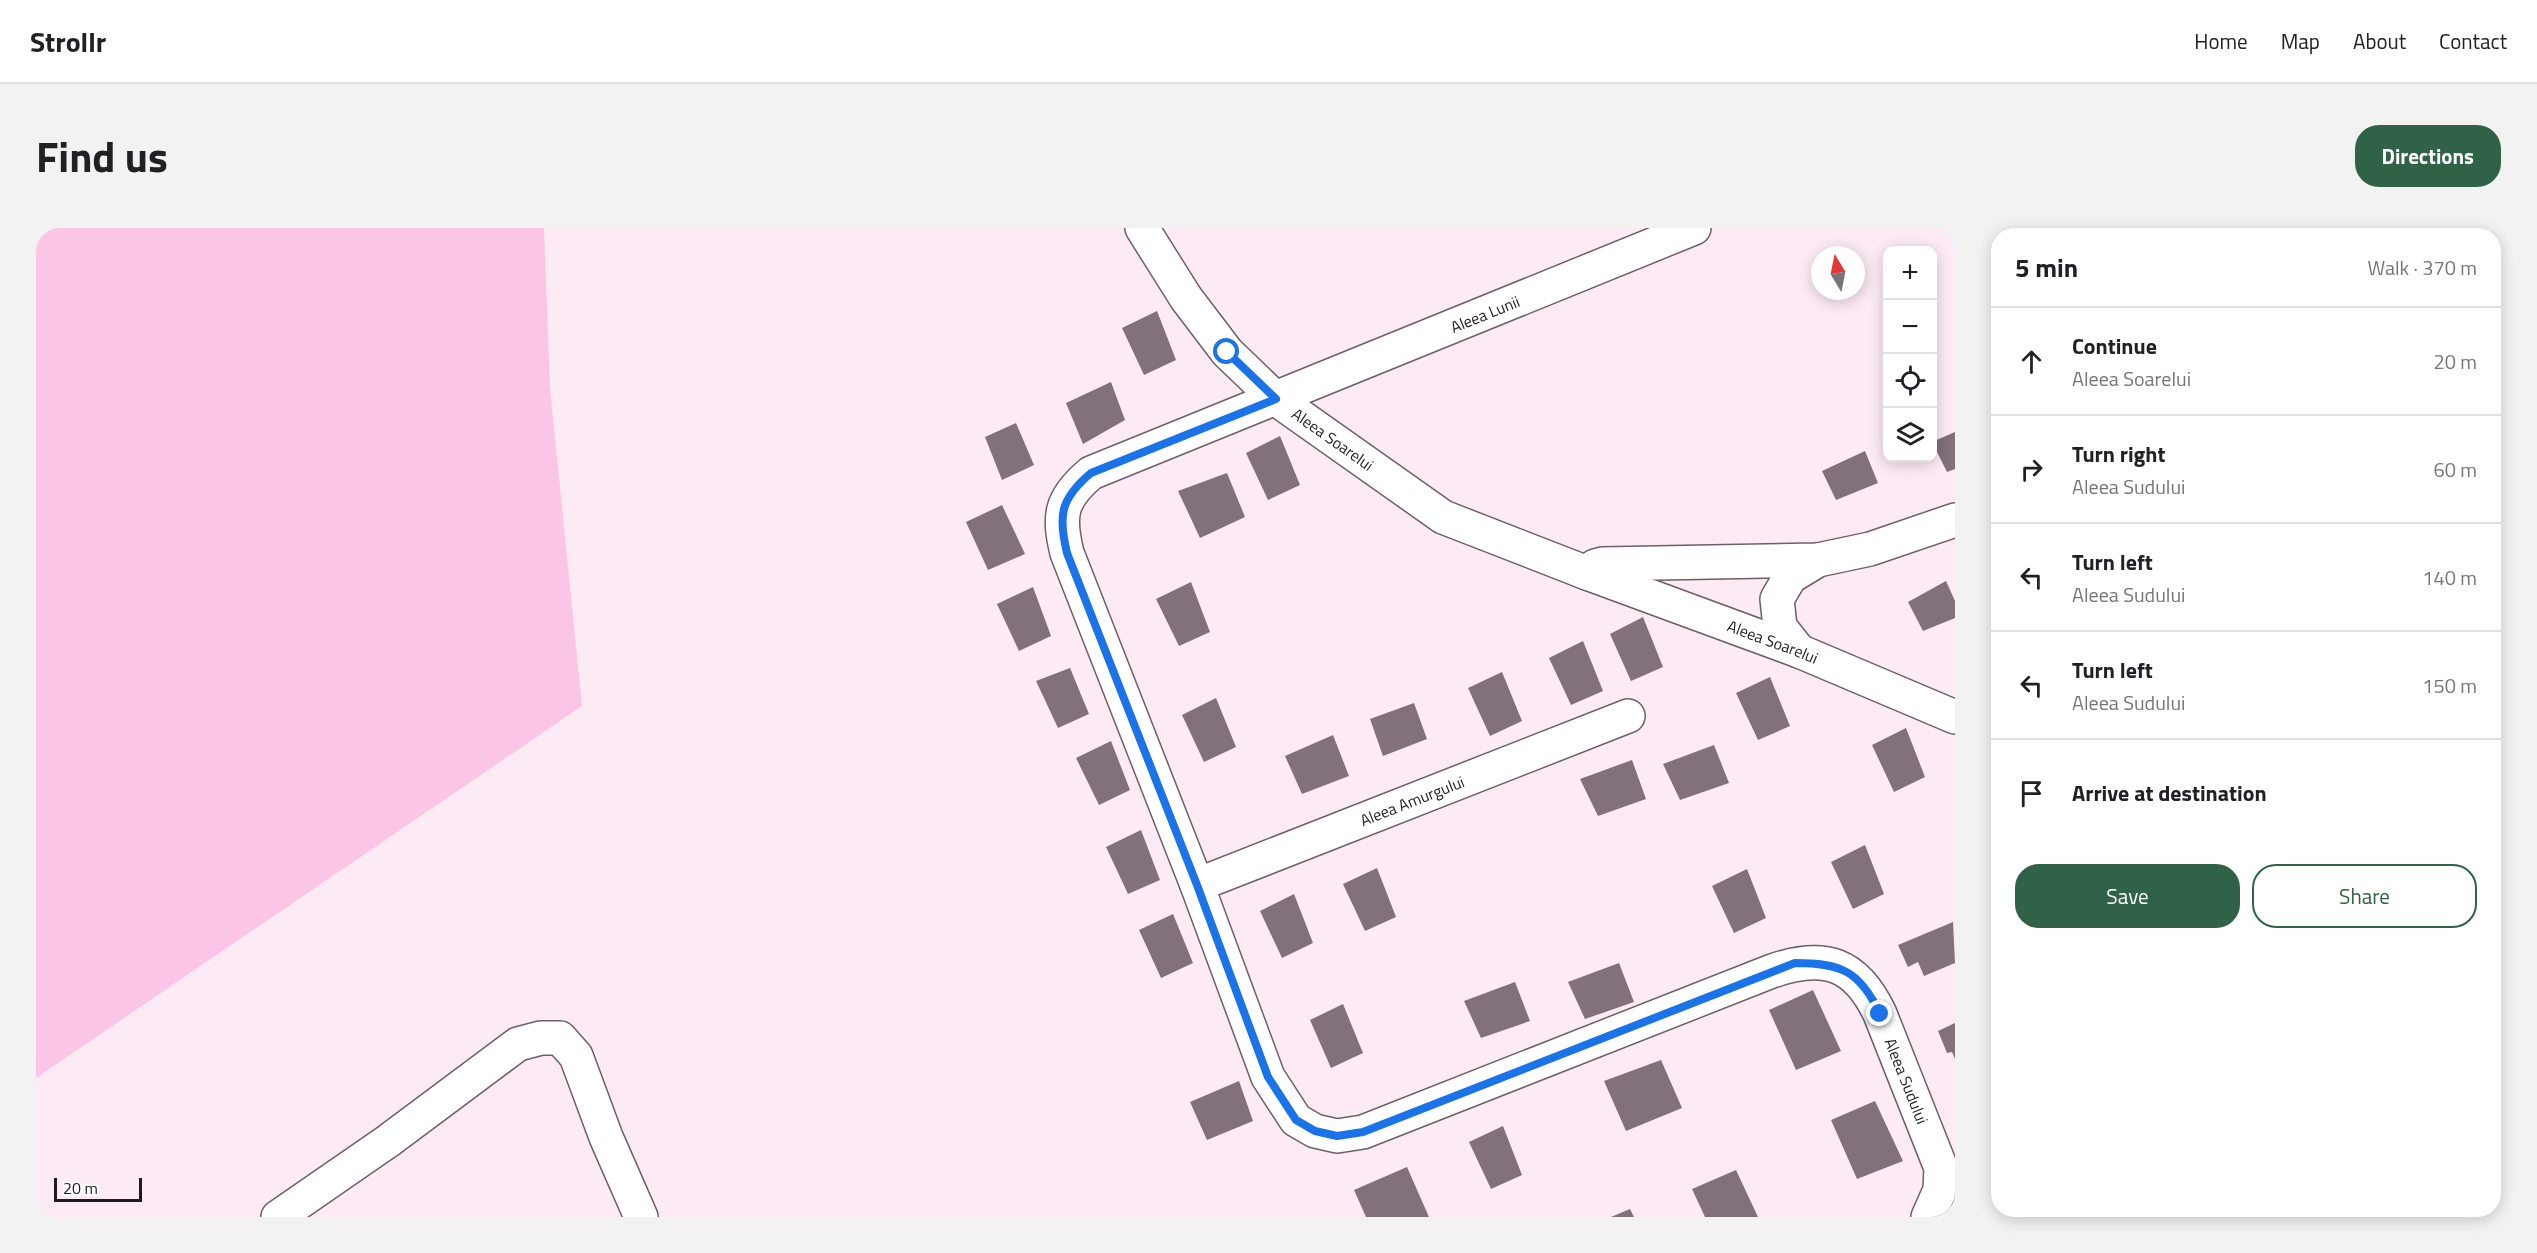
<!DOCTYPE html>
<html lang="en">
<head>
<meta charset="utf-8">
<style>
	body { margin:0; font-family:"Titillium Web",sans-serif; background:#f2f2f2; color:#202124 }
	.controls { position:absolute; right:18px; top:18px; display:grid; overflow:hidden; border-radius:12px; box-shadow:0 3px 15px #0003 }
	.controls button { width:54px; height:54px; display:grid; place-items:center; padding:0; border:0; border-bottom:2px solid #e0e0e0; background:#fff; color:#202124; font:30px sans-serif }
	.compass { position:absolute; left:1775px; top:18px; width:54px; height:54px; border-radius:50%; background:#fff; box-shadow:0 3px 15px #0003; rotate:350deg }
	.scale { position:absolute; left:18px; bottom:15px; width:88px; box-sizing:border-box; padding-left:6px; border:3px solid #201a1d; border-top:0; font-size:16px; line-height:21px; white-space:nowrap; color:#201a1d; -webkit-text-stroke:4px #fdfdfd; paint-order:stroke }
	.stop { position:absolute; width:18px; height:18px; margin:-14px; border:4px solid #1a73e8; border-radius:50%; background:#fff }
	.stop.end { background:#1a73e8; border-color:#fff; box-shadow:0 2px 6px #0008 }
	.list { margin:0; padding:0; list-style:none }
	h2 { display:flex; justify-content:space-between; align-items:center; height:78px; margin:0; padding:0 24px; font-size:26px }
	h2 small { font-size:20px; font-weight:400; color:#757577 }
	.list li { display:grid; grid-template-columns:39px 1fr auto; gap:18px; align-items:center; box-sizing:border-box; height:108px; padding:0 24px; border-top:2px solid #e0e0e0 }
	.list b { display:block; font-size:22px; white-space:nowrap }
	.list p { margin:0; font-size:20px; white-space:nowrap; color:#757577 }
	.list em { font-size:20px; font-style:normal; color:#757577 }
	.actions { display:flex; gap:12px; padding:18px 24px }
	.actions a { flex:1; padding:14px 0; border:2px solid #2f6246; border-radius:24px; text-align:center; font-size:21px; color:#2f6246 }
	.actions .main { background:#2f6246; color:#fff }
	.icon { flex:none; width:33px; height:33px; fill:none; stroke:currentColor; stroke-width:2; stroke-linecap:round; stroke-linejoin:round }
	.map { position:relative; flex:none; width:1919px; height:989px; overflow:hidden; border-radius:24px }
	header { display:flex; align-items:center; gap:36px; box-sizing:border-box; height:84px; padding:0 30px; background:#fff; border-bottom:2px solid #e0e0e0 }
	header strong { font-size:28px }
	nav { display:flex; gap:33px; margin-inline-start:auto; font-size:21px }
	.intro { display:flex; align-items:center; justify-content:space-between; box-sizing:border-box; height:144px; padding:0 36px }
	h1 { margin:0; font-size:42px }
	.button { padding:15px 27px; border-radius:24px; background:#2f6246; color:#fff; font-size:21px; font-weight:700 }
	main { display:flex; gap:36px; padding:0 36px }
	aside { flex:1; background:#fff; border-radius:24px; box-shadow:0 3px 15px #0003 }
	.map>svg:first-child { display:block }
	.green { fill:#fbc6e5 }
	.building { fill:#81717a }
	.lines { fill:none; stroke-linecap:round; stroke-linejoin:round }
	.minor-casing { stroke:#6f5f68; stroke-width:36 }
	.minor { stroke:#fff; stroke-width:33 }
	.route { stroke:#1a73e8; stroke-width:8 }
	.labels { text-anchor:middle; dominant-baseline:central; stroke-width:4.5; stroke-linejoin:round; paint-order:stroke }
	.street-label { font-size:16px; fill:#201a1d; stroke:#fdfdfd }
</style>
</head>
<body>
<header>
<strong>Strollr</strong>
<nav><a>Home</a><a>Map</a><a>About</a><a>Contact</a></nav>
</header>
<div class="intro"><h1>Find us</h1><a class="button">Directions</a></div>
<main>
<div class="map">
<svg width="1919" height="989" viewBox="0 0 1919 989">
	<rect width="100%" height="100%" fill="#fceaf4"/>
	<!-- green -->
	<path class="green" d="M 0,0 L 508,0 L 514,161 L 546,478 L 0,850 Z"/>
	<!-- building -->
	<path class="building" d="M 1121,83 L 1140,132 L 1108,147 L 1086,100 Z
		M 1075,154 L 1089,192 L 1047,216 L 1030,175 Z
		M 980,195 L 998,237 L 966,252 L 949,209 Z
		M 1919,204 L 1919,241 L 1911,244 L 1896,214 Z
		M 1244,208 L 1264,257 L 1232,272 L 1210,225 Z
		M 1829,223 L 1842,255 L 1800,272 L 1786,243 Z
		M 1191,245 L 1209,289 L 1164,310 L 1142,263 Z
		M 966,277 L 989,326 L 952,342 L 930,294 Z
		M 1910,353 L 1919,373 L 1919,390 L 1887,403 L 1872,374 Z
		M 1155,354 L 1174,404 L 1143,418 L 1120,371 Z
		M 997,359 L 1015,408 L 983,423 L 961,376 Z
		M 1607,389 L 1627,439 L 1595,453 L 1574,406 Z
		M 1547,413 L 1567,463 L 1535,477 L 1513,430 Z
		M 1034,440 L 1053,486 L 1022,500 L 1000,453 Z
		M 1466,444 L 1486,493 L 1454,508 L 1432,460 Z
		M 1734,449 L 1754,498 L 1722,512 L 1700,465 Z
		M 1180,470 L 1200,519 L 1168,534 L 1146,487 Z
		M 1378,475 L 1391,511 L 1347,528 L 1334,491 Z
		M 1870,500 L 1889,549 L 1858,564 L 1836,517 Z
		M 1297,507 L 1313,548 L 1266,566 L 1249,528 Z
		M 1075,513 L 1094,562 L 1063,577 L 1040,530 Z
		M 1678,517 L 1693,555 L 1644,572 L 1627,536 Z
		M 1596,532 L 1610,571 L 1562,588 L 1544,551 Z
		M 1105,602 L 1124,652 L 1092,666 L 1070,619 Z
		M 1829,617 L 1848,666 L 1817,681 L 1795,634 Z
		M 1341,640 L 1360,689 L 1329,703 L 1307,656 Z
		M 1711,641 L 1730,690 L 1698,705 L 1676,658 Z
		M 1258,666 L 1277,715 L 1246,730 L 1224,683 Z
		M 1137,686 L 1157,735 L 1125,750 L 1103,702 Z
		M 1917,694 L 1919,735 L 1888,748 L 1882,734 L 1872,739 L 1862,717 Z
		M 1583,735 L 1598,774 L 1549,791 L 1532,754 Z
		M 1479,754 L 1494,793 L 1445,810 L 1428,773 Z
		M 1777,762 L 1805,823 L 1760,842 L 1733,782 Z
		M 1307,776 L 1327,825 L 1295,840 L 1274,792 Z
		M 1919,795 L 1919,831 L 1916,824 L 1911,825 L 1902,803 Z
		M 1625,832 L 1646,880 L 1590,903 L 1568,853 Z
		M 1203,853 L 1217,893 L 1171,912 L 1154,874 Z
		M 1839,873 L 1867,933 L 1821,951 L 1795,892 Z
		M 1467,898 L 1486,947 L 1455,961 L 1433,914 Z
		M 1371,939 L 1393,989 L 1330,989 L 1318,962 Z
		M 1700,942 L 1722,989 L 1669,989 L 1656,961 Z
		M 1594,981 L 1598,989 L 1575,989 Z"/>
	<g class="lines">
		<defs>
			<g id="minor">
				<path id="s1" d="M 1106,0 L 1150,70 L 1191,124 L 1240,171 L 1407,289 L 1551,345 L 1559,338 L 1566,336 L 1782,332 L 1834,321 L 1919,292"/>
				<path id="s2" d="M 1658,0 L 1055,245 C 1024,271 1022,288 1031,325 L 1161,657 L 1232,849 L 1260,892 L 1279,903 L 1301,908 L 1327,904 L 1736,743 C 1789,725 1820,735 1844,786 L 1905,940 L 1904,962 L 1892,989"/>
				<path id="s3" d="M 1551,345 L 1763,423 L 1919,489"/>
				<path d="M 1763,423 L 1744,399 L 1741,371 L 1754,349 L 1782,332"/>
				<path id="s4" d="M 1161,657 L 1592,488"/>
				<path d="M 242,989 L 352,913 L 482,816 L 505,810 L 524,810 L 540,828 L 570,909 L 605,989"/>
			</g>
		</defs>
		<!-- minor casing -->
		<use href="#minor" class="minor-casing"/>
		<!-- minor -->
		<use href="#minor" class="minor"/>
	</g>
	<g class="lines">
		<!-- route -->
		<path class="route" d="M 1191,124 L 1240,171 L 1055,245 C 1024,271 1022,288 1031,325 L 1161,657 L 1232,849 L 1260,892 L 1279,903 L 1301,908 L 1327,904 L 1759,735 C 1805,735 1824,743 1844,786"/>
	</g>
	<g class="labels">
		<!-- street labels -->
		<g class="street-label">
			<text transform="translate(1449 86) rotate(-22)">Aleea Lunii</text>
			<text stroke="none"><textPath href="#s1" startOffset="288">Aleea Soarelui</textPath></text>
			<text stroke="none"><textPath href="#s3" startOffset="198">Aleea Soarelui</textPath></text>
			<text stroke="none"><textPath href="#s4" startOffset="231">Aleea Amurgului</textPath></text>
			<text stroke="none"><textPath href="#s2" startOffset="2068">Aleea Sudului</textPath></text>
		</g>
	</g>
</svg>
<div class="controls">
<button>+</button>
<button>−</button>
<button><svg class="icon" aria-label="locate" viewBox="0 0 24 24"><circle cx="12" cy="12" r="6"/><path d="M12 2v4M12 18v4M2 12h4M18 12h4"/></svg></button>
<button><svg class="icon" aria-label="layers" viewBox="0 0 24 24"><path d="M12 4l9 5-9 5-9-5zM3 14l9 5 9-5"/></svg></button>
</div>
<svg class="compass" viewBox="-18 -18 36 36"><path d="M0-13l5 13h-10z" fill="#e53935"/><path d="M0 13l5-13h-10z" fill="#757577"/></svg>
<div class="scale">20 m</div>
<div class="stop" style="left:1191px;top:124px"></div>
<div class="stop end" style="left:1844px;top:786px"></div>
</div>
<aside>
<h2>5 min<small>Walk · 370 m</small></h2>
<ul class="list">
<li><svg class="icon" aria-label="ahead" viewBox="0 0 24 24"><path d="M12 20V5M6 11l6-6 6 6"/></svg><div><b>Continue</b><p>Aleea Soarelui</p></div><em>20 m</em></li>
<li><svg class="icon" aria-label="right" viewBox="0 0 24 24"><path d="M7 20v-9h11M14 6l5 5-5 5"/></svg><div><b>Turn right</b><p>Aleea Sudului</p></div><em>60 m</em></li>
<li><svg class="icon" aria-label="left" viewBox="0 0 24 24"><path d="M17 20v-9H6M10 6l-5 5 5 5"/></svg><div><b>Turn left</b><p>Aleea Sudului</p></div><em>140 m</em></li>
<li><svg class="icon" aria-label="left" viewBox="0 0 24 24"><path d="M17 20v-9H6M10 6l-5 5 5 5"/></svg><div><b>Turn left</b><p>Aleea Sudului</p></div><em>150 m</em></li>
<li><svg class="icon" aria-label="arrive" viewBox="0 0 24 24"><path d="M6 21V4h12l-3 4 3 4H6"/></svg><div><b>Arrive at destination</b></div></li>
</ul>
<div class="actions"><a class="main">Save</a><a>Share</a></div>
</aside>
</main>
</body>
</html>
